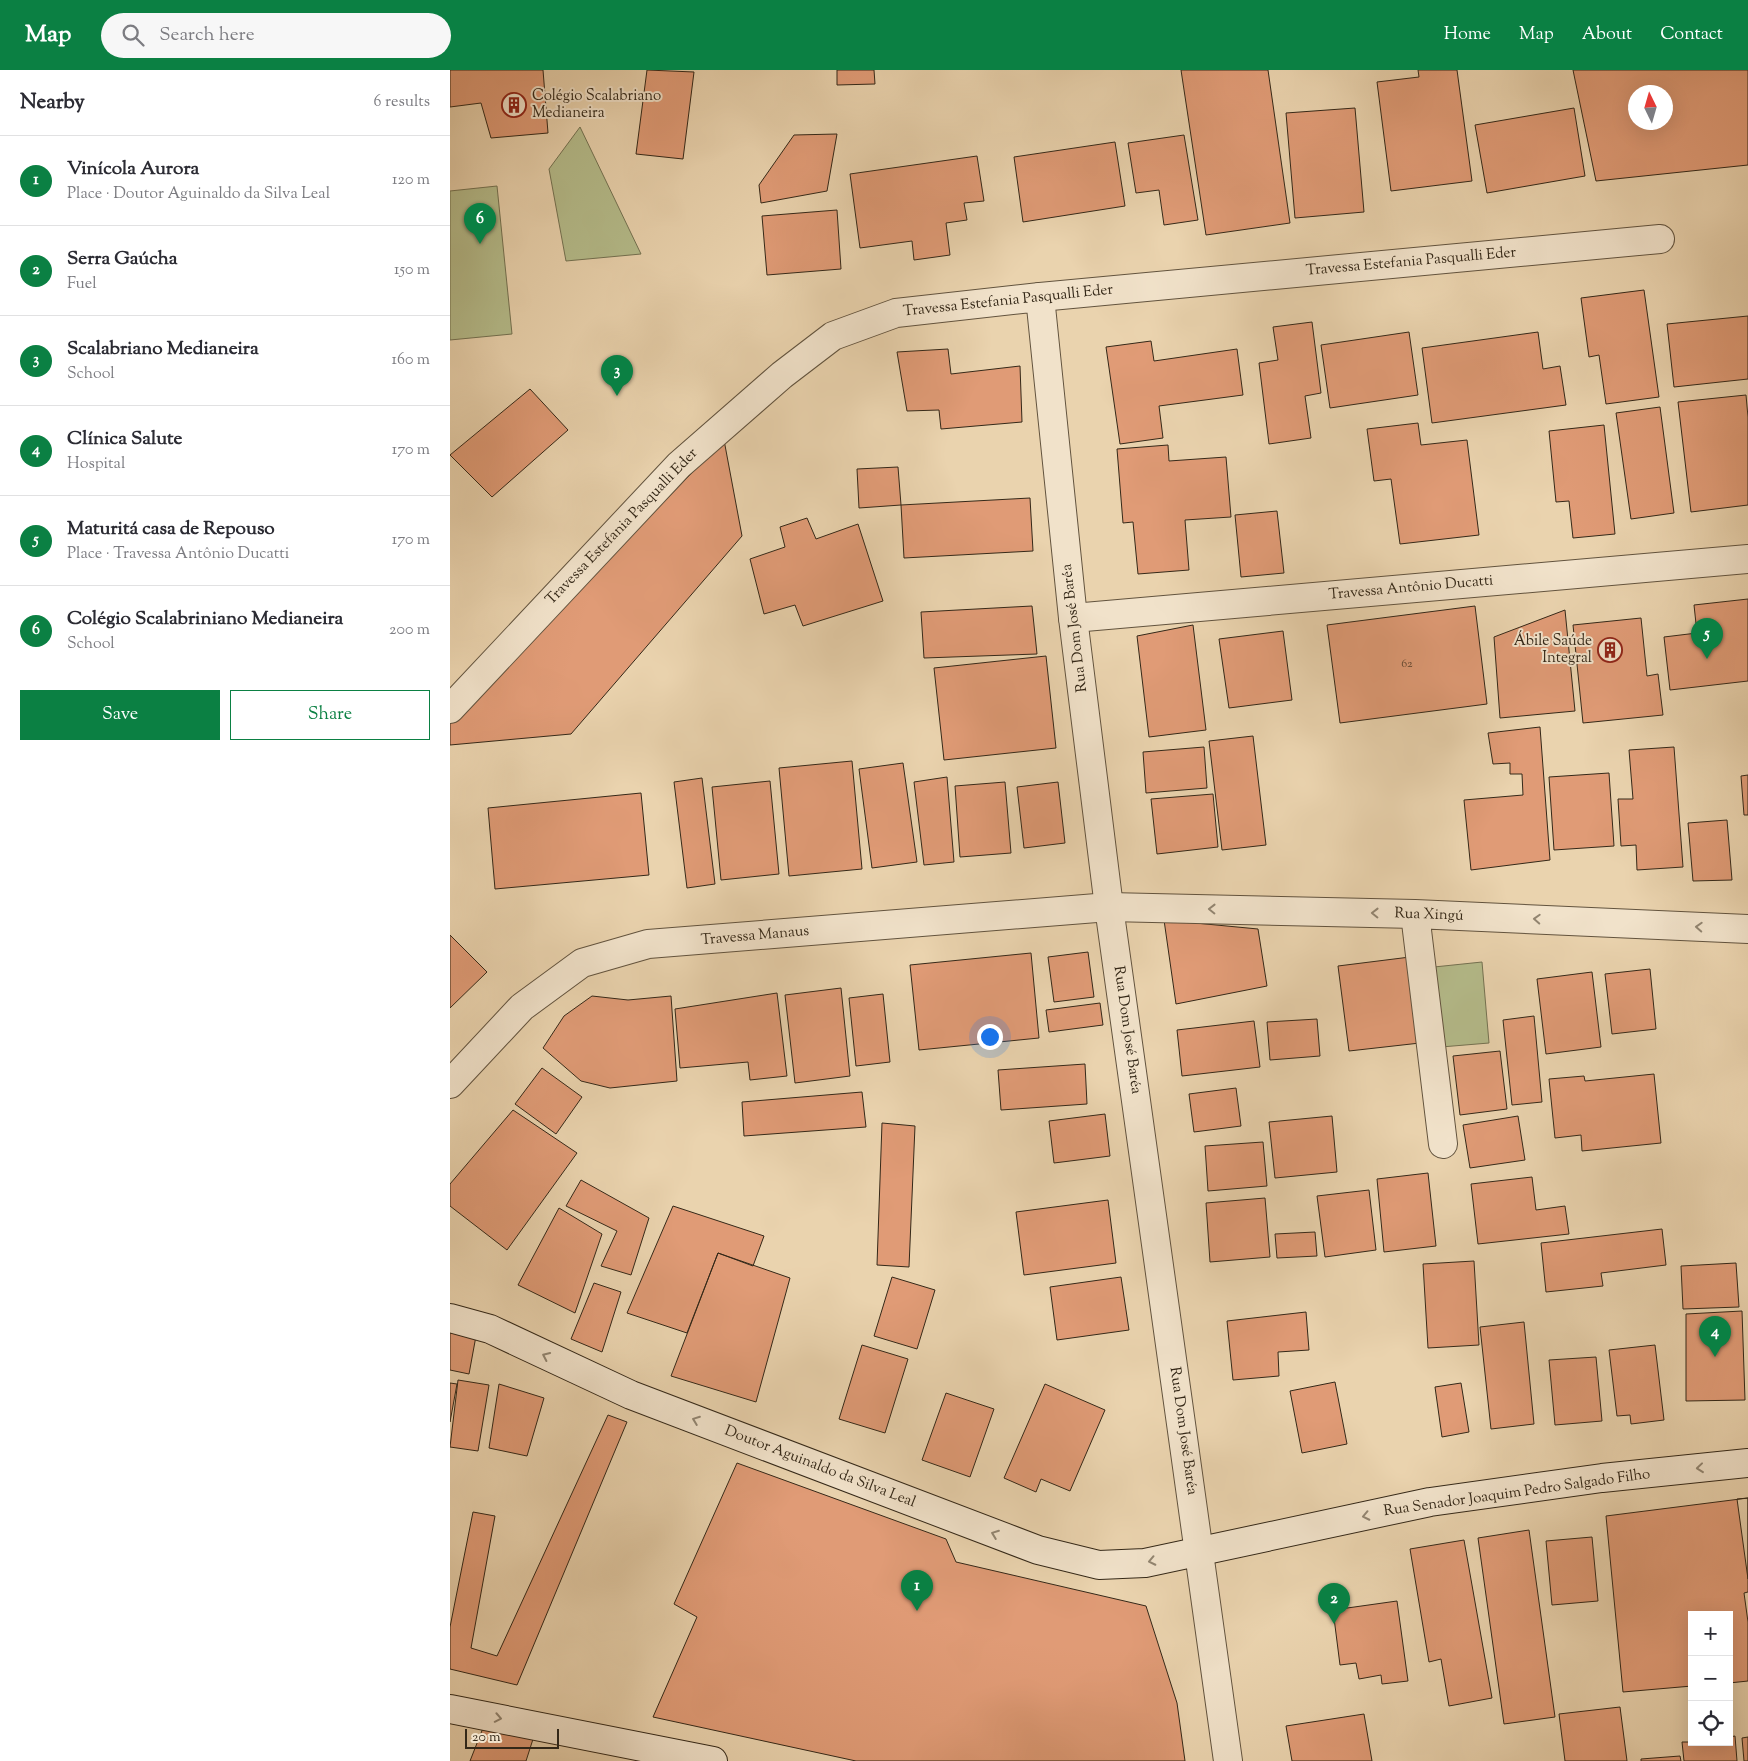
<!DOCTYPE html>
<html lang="en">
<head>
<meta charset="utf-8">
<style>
	body { margin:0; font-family:"Sorts Mill Goudy",serif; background:#f7f7f7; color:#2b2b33 }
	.controls { position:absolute; right:15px; bottom:15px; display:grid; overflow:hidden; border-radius:0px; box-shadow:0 5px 20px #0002 }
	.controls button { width:45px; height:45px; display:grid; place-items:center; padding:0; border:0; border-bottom:1px solid #e1e1e2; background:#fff; color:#2b2b33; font:25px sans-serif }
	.compass { position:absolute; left:1178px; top:15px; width:45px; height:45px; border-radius:50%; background:#fff; box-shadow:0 5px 20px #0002; rotate:355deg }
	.scale { position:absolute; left:15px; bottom:12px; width:94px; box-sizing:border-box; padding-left:5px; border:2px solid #342818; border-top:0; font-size:14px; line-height:18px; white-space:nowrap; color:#342818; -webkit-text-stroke:4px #f1e2ca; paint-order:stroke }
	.you { position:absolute; left:539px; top:966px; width:18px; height:18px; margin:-12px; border:4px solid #fff; border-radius:50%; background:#1a73e8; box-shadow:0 0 0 8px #1a73e833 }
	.badge { display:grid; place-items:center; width:32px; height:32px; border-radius:50%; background:#0b8043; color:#fff; font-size:16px; font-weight:700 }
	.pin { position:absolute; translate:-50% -41px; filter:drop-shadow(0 1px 2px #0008) }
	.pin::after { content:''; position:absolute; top:26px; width:18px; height:15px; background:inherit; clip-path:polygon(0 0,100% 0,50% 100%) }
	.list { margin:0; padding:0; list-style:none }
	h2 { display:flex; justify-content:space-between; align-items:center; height:65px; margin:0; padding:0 20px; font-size:21px }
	h2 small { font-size:16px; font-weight:400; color:#7c7c81 }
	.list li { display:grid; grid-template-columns:32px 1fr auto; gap:15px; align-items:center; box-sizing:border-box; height:90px; padding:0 20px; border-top:1px solid #e1e1e2 }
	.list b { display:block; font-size:19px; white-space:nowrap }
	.list p { margin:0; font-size:16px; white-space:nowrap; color:#7c7c81 }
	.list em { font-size:16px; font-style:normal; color:#7c7c81 }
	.actions { display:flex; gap:10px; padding:15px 20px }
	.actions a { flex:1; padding:11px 0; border:1px solid #0b8043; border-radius:0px; text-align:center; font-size:18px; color:#0b8043 }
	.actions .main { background:#0b8043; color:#fff }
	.icon { flex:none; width:28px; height:28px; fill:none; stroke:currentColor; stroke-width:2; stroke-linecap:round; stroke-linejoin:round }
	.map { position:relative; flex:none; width:1298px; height:1691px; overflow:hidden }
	header { display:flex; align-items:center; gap:30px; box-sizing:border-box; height:70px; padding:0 25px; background:#0b8043; color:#fff }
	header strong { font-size:24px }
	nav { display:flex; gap:28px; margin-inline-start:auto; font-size:18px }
	.search { width:350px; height:45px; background:#f7f7f7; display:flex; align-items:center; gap:12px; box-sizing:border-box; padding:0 18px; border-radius:28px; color:#7c7c81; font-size:19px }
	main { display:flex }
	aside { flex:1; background:#fff }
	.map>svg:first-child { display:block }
	.pitch { fill:#b5bc8b; stroke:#747252 }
	.building { fill:#e09b76; stroke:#342818; fill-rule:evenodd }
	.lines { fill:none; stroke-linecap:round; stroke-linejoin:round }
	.minor-casing { stroke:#62533e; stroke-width:30 }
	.tertiary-casing { stroke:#62533e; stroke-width:30 }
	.secondary-casing { stroke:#342818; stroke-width:30 }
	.minor { stroke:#f1e2ca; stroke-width:28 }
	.tertiary { stroke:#f1e2ca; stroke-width:28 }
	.secondary { stroke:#f1e2ca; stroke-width:28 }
	.oneway { stroke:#928571 }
	.labels { text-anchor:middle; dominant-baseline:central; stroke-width:4; stroke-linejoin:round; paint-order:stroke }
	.number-label { font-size:12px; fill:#5f4530 }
	.poi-label { font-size:15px; fill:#342818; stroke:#f1e2ca; text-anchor:start }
	.street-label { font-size:15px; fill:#342818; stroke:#f1e2ca }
</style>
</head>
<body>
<header>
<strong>Map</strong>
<div class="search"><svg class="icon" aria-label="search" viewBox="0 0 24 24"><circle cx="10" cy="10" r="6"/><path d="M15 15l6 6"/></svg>Search here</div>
<nav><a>Home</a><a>Map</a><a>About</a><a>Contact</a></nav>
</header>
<main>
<aside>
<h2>Nearby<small>6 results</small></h2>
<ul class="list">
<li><span class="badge">1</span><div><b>Vinícola Aurora</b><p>Place · Doutor Aguinaldo da Silva Leal</p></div><em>120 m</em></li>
<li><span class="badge">2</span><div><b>Serra Gaúcha</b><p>Fuel</p></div><em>150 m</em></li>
<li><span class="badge">3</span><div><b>Scalabriano Medianeira</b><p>School</p></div><em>160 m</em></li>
<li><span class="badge">4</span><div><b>Clínica Salute</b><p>Hospital</p></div><em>170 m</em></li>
<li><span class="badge">5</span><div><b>Maturitá casa de Repouso</b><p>Place · Travessa Antônio Ducatti</p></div><em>170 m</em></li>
<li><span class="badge">6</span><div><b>Colégio Scalabriniano Medianeira</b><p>School</p></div><em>200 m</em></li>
</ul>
<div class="actions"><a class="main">Save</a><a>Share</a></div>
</aside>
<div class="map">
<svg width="1298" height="1691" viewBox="0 0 1298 1691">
	<rect width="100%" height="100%" fill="#ead3ae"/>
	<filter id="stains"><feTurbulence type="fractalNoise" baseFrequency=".004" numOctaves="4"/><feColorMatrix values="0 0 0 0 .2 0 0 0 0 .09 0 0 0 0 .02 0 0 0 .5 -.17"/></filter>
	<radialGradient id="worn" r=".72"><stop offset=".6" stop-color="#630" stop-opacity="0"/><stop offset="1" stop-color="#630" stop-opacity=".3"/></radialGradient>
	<!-- pitch -->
	<path class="pitch" d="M 130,57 L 191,184 L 116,191 L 99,99 Z
		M 47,116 L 62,264 L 0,270 L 0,121 Z
		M 1032,892 L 1039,973 L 991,977 L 984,897 Z"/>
	<!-- building -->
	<path class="building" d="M 0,0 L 93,0 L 98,63 L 41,68 L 31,33 L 0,37 Z
		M 197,0 L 244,2 L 233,89 L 186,84 Z
		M 387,0 L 424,0 L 425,14 L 387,15 Z
		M 731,0 L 818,0 L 840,153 L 756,165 Z
		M 968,0 L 1007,0 L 1022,111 L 941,121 L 927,12 L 969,7 Z
		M 1123,0 L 1298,0 L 1298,95 L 1146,111 ZM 1186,22 L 1216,22 L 1216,52 L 1186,52 Z
		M 905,38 L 914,142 L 845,148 L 836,43 Z
		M 1124,38 L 1135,106 L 1037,123 L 1025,55 Z
		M 387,64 L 377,121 L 311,133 L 309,115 L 344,65 Z
		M 734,65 L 748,150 L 714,155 L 709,120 L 686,123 L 678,73 Z
		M 665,72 L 675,136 L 573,152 L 564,87 Z
		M 527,86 L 534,131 L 514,133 L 517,150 L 496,153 L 500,185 L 464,190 L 462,171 L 410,178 L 400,104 Z
		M 387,140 L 391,199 L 317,205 L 312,146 Z
		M 1194,220 L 1209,327 L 1156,334 L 1149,285 L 1139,287 L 1131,228 Z
		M 1298,246 L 1298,309 L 1224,317 L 1217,254 Z
		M 862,252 L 871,323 L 855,326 L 861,368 L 819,374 L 809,293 L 828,290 L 823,257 Z
		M 959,262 L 968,325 L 880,338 L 871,275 Z
		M 1088,262 L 1093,299 L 1110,296 L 1116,335 L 982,353 L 972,278 Z
		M 701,271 L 704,291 L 787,279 L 793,325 L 709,336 L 713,368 L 670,374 L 656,277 Z
		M 498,279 L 501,304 L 570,296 L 572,352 L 491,359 L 489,340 L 457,341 L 447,282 Z
		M 80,319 L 118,360 L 42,427 L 0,385 Z
		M 1296,325 L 1298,347 L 1298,435 L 1241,442 L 1228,332 Z
		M 1210,337 L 1224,443 L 1181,449 L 1166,343 Z
		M 968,353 L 971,375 L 1017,370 L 1029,465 L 950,474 L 941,409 L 924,411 L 917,359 Z
		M 1154,355 L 1165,464 L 1123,468 L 1119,431 L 1106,432 L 1099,361 Z
		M 274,370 L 292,466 L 121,664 L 0,675 L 0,651 Z
		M 718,375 L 719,391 L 776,387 L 781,447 L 735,450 L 739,500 L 688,504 L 683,452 L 673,453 L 667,379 Z
		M 448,397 L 451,435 L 409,438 L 407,399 Z
		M 580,428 L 583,481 L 454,488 L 451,435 Z
		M 827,441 L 834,503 L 791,507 L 785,445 Z
		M 357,448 L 366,469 L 408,454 L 433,531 L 353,556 L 345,535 L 314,544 L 300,489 L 335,477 L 330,457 Z
		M 1298,529 L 1298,611 L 1220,620 L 1214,567 L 1247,563 L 1244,535 Z
		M 582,536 L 587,584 L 474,588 L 471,542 Z
		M 1025,536 L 1037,634 L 890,653 L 877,555 Z
		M 1115,540 L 1125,641 L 1050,648 L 1044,567 Z
		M 1191,548 L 1197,606 L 1208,604 L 1213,645 L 1133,653 L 1123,555 Z
		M 743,555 L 756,660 L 699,667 L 687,566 Z
		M 833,561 L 842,630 L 779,638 L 769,569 Z
		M 596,586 L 606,678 L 494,690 L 484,598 Z
		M 1090,657 L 1100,790 L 1021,800 L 1014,730 L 1073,725 L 1072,704 L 1060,704 L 1060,693 L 1043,694 L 1038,663 Z
		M 803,666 L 816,775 L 772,780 L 759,671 Z
		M 754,677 L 757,718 L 696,723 L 693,682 Z
		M 1224,677 L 1233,797 L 1187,800 L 1186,775 L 1171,776 L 1168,729 L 1183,729 L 1179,680 Z
		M 402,691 L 412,799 L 339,806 L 329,698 Z
		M 453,693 L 467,792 L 422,798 L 409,699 Z
		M 1159,703 L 1164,776 L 1104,780 L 1099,707 Z
		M 1298,705 L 1298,745 L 1294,745 L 1291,706 Z
		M 497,707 L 504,792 L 474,795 L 464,712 Z
		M 252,708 L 265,814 L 237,818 L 224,712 Z
		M 320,711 L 329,804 L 271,810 L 262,717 Z
		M 555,712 L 561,783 L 510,787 L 505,716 Z
		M 608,712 L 615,773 L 574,778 L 567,717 Z
		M 191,723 L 199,805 L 45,819 L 38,738 Z
		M 763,724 L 768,777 L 707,784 L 701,729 Z
		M 1277,750 L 1282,810 L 1243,811 L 1238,753 Z
		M 714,850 L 808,859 L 817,916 L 726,934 Z
		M 0,865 L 37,902 L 0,938 Z
		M 638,882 L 644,927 L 604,932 L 598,887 Z
		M 581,883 L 589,968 L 469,980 L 460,895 Z
		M 960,887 L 970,973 L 899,981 L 888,896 Z
		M 1200,899 L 1206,959 L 1162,964 L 1155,904 Z
		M 1142,902 L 1151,977 L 1096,984 L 1087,909 Z
		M 391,918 L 400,1006 L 345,1013 L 335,925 Z
		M 327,923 L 337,1006 L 300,1010 L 298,992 L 230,998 L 225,939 Z
		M 433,924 L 440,992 L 406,996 L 399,928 Z
		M 142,926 L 178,930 L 221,926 L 227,1011 L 160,1018 L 131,1011 L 93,978 L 114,946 Z
		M 650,933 L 653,955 L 599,962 L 596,940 Z
		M 1084,946 L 1092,1032 L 1062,1035 L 1053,950 Z
		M 867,949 L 870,986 L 820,990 L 817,952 Z
		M 804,951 L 810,997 L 732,1006 L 727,960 Z
		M 1050,981 L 1057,1039 L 1010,1045 L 1003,986 Z
		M 635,994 L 637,1034 L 551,1040 L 548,1000 Z
		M 92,998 L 132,1027 L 106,1064 L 65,1034 Z
		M 1204,1004 L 1211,1073 L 1132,1081 L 1131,1065 L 1105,1068 L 1099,1009 L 1134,1006 L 1135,1011 Z
		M 786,1018 L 791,1056 L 744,1062 L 739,1024 Z
		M 412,1022 L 416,1057 L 294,1066 L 292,1032 Z
		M 63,1040 L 127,1083 L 57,1180 L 0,1136 L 0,1114 Z
		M 655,1044 L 660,1086 L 604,1093 L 599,1051 Z
		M 882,1046 L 887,1102 L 825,1108 L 819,1052 Z
		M 1068,1046 L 1075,1090 L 1020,1098 L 1013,1055 Z
		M 432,1053 L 465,1056 L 459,1197 L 427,1195 Z
		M 813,1072 L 817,1116 L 758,1121 L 755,1076 Z
		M 978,1103 L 986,1176 L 934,1182 L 927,1109 Z
		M 1082,1107 L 1086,1140 L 1115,1136 L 1119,1164 L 1028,1174 L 1021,1114 Z
		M 131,1110 L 199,1148 L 181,1205 L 151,1196 L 167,1161 L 116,1136 Z
		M 919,1120 L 926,1180 L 875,1187 L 867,1126 Z
		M 815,1128 L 820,1187 L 760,1192 L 756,1133 Z
		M 658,1130 L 666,1193 L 574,1205 L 566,1142 Z
		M 223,1136 L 314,1166 L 303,1196 L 268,1183 L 237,1263 L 177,1243 Z
		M 109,1138 L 152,1164 L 125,1243 L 68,1215 Z
		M 1212,1159 L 1216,1195 L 1151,1203 L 1153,1216 L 1096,1222 L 1091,1173 Z
		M 865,1162 L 867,1186 L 827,1188 L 825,1164 Z
		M 268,1183 L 340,1208 L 306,1332 L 221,1306 Z
		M 1024,1191 L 1029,1275 L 978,1278 L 973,1194 Z
		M 1286,1193 L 1289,1237 L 1233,1239 L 1231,1196 Z
		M 442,1207 L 485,1220 L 467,1279 L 424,1266 Z
		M 671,1207 L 679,1260 L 607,1270 L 600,1217 Z
		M 144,1213 L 171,1222 L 152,1282 L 121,1269 Z
		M 1292,1241 L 1295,1330 L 1236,1331 L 1236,1244 Z
		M 856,1242 L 859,1280 L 828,1282 L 829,1306 L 783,1310 L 777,1251 Z
		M 1074,1252 L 1084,1354 L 1041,1359 L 1030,1257 Z
		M 0,1259 L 26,1266 L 19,1304 L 0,1300 Z
		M 412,1275 L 458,1289 L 435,1363 L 389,1349 Z
		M 1205,1275 L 1214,1350 L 1181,1354 L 1180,1345 L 1167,1346 L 1159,1280 Z
		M 1146,1287 L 1152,1351 L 1105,1355 L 1099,1290 Z
		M 8,1310 L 39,1315 L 28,1381 L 0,1377 Z
		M 885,1312 L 897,1374 L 852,1383 L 840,1321 Z
		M 0,1313 L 7,1314 L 0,1352 Z
		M 1011,1313 L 1019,1362 L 992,1367 L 985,1317 Z
		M 49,1314 L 94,1328 L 77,1386 L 39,1378 Z
		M 595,1314 L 655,1340 L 620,1421 L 591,1409 L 586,1422 L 554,1408 Z
		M 496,1323 L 544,1339 L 520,1407 L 472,1390 Z
		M 158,1345 L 177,1352 L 67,1615 L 0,1599 L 0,1557 L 23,1442 L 45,1446 L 21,1578 L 47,1586 Z
		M 287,1393 L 496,1469 L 506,1492 L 696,1536 L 727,1633 L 735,1691 L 406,1691 L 203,1647 L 247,1547 L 224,1534 Z
		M 1298,1428 L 1298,1509 L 1287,1429 Z
		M 1298,1428 L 1298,1522 L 1294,1523 L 1298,1552 L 1298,1611 L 1279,1613 L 1279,1545 L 1242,1545 L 1242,1616 L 1173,1622 L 1156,1446 Z
		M 1079,1460 L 1105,1647 L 1054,1654 L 1028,1468 Z
		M 1142,1467 L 1148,1531 L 1102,1535 L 1096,1471 Z
		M 1014,1470 L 1042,1628 L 999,1636 L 991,1589 L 979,1592 L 960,1479 Z
		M 947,1531 L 958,1611 L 932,1614 L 931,1605 L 909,1609 L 906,1593 L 890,1595 L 883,1540 Z
		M 1170,1637 L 1177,1691 L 1115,1691 L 1109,1644 Z
		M 914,1644 L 922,1691 L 842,1691 L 836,1656 Z
		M 33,1658 L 84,1666 L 76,1691 L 20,1691 Z
		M 1285,1666 L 1287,1691 L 1234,1691 L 1232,1672 L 1279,1672 L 1279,1667 Z
		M 1298,1667 L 1298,1691 L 1294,1691 L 1292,1668 Z
		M 1230,1686 L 1231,1691 L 1191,1691 L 1191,1689 Z"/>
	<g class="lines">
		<defs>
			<path id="minor" d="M 590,227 L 1210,169
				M 623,548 L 1298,489
				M 965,844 L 993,1074
				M 0,1014 L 72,937 L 132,893 L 198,874 L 659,837 L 965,844 L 1298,859"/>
			<path id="tertiary" d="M 0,639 L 229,395 L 332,305 L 383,266 L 446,243 L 590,227 L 623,548 L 659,837 L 778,1691"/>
			<path id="secondary" d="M 0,1248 L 40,1259 L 181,1325 L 588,1480 L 649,1495 L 695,1493 L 980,1432 L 1152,1408 L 1298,1393
				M 0,1639 L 263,1691"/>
		</defs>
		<!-- minor casing -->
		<use href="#minor" class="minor-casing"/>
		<!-- tertiary casing -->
		<use href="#tertiary" class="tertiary-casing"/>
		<!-- secondary casing -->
		<use href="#secondary" class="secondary-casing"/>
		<!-- minor -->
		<use href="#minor" class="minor"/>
		<!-- tertiary -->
		<use href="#tertiary" class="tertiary"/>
		<!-- secondary -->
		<use href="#secondary" class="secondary"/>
	</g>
	<!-- one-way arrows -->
	<defs><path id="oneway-chevron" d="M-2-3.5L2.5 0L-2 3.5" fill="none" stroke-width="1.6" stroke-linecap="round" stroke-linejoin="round" transform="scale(1.25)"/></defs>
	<g class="oneway">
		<use href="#oneway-chevron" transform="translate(762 839) rotate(-179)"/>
		<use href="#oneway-chevron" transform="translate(925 843) rotate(-179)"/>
		<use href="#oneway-chevron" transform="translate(1087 849) rotate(-177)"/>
		<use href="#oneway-chevron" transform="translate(1249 857) rotate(-177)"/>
		<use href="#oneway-chevron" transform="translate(96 1286) rotate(-155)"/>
		<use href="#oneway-chevron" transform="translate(246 1350) rotate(-159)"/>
		<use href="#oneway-chevron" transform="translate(1250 1398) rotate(174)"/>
		<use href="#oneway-chevron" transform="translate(916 1446) rotate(168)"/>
		<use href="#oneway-chevron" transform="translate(545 1464) rotate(-159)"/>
		<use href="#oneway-chevron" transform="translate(702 1491) rotate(168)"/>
		<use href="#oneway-chevron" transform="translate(48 1648) rotate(11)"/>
	</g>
	<!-- icons -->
	<defs>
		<symbol id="building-ring" viewBox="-11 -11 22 22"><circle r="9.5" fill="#f1e2ca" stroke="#8f2418" stroke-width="1.5"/><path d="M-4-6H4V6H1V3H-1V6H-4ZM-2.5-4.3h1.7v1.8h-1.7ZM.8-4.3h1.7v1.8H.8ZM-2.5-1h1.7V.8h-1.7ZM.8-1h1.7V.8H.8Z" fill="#8f2418"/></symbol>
	</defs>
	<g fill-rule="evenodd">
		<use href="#building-ring" x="50" y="21" width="28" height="28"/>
		<use href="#building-ring" x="1146" y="566" width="28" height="28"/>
	</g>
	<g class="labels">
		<!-- number labels -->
		<g class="number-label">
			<text x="957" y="594">62</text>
		</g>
		<!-- poi labels -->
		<g class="poi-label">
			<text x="82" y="26">Colégio Scalabriano<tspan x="82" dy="17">Medianeira</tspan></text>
			<text x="1142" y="571" text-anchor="end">Ábile Saúde<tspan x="1142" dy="17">Integral</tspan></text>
		</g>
		<!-- street labels -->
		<g class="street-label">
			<text transform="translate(961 192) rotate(-5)">Travessa Estefania Pasqualli Eder</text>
			<text transform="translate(558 231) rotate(-6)">Travessa Estefania Pasqualli Eder</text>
			<text transform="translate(172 457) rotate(-46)">Travessa Estefania Pasqualli Eder</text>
			<text transform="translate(961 518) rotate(-5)">Travessa Antônio Ducatti</text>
			<text transform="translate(625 558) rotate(-97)">Rua Dom José Baréa</text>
			<text transform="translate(979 845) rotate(2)">Rua Xingú</text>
			<text transform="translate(305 866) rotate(-5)">Travessa Manaus</text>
			<text transform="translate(677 960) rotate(82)">Rua Dom José Baréa</text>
			<text transform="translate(733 1361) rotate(82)">Rua Dom José Baréa</text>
			<text transform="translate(370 1397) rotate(21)">Doutor Aguinaldo da Silva Leal</text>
			<text transform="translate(1067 1423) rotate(-8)">Rua Senador Joaquim Pedro Salgado Filho</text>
		</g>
	</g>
	<rect width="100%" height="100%" filter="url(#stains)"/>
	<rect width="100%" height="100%" fill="url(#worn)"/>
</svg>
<div class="controls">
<button>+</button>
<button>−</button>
<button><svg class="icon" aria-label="locate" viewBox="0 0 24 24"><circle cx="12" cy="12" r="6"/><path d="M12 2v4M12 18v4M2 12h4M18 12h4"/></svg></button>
</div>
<svg class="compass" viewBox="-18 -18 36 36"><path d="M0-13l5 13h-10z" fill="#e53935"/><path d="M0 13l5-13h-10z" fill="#7c7c81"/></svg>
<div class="scale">20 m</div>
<div class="you"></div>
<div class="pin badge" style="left:467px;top:1541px">1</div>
<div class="pin badge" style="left:884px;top:1554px">2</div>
<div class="pin badge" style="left:167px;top:326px">3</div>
<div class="pin badge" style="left:1265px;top:1287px">4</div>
<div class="pin badge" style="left:1257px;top:589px">5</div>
<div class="pin badge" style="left:30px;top:174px">6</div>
</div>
</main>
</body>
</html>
